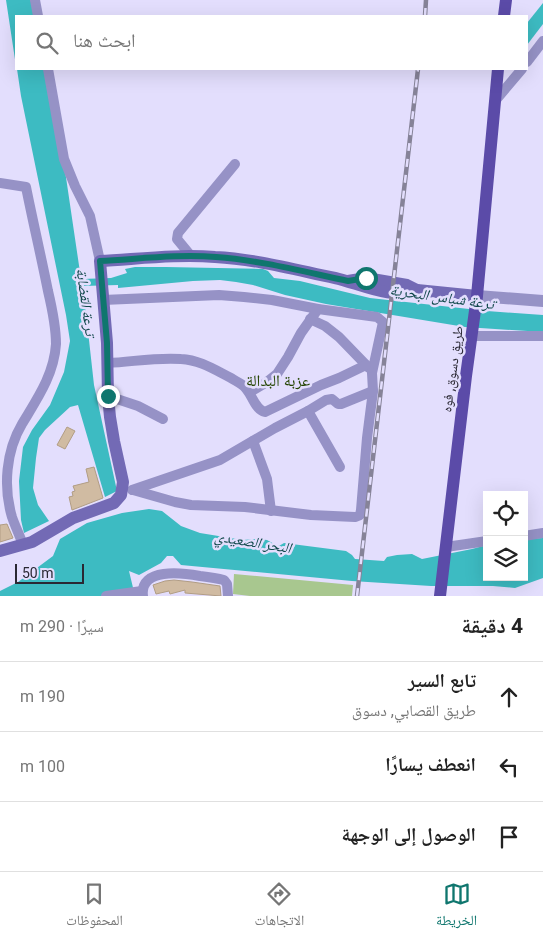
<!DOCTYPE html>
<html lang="ar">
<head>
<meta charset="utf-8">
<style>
  :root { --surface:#fff; --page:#f2f2f2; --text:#222; --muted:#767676; --line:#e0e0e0; --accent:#0f766e }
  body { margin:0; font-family:Roboto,"Noto Naskh Arabic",sans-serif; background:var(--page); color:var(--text); direction:rtl }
  .controls { position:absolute; right:15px; bottom:15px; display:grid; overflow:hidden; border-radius:0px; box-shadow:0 5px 20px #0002 }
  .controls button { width:45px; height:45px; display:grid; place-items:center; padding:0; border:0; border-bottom:1px solid var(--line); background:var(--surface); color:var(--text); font:25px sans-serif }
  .scale { position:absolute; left:15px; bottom:12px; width:69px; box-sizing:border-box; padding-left:5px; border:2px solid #2a2833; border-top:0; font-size:14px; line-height:18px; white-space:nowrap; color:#2a2833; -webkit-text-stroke:4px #e3defd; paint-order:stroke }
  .stop { position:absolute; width:15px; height:15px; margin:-11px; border:4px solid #0f766e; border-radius:50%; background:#fff }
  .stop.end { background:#0f766e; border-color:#fff; box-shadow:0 1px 5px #0008 }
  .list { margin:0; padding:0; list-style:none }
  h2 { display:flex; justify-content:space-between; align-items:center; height:65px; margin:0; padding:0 20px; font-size:21px }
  h2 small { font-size:16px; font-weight:400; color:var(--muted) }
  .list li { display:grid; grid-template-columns:32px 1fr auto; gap:15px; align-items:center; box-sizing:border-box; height:70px; padding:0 20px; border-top:1px solid var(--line) }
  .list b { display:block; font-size:19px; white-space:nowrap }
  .list p { margin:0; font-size:16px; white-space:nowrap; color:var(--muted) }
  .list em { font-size:16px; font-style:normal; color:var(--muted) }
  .icon { flex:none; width:28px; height:28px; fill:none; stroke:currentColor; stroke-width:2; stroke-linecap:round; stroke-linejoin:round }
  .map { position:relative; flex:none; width:543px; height:596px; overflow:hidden; direction:ltr }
  .search { position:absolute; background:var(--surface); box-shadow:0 5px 20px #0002; left:15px; right:15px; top:15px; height:55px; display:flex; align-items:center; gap:12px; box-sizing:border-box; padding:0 18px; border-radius:0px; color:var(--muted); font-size:19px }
  .sheet { height:275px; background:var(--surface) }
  nav { display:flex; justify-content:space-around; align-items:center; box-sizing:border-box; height:70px; border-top:1px solid var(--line); background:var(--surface); font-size:14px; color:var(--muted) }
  nav a { display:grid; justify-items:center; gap:2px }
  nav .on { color:var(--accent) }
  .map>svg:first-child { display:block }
  .green { fill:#a8c78f }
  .water { fill:#3dbbc2 }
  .building { fill:#d0bba2; stroke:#b19d84 }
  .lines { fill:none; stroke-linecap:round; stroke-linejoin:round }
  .minor { stroke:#9692c6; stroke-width:10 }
  .tertiary { stroke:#9692c6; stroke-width:12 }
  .secondary { stroke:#736ab5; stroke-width:12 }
  .primary { stroke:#5b4ba8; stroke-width:12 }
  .rail-casing { stroke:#868398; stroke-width:4.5 }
  .rail { stroke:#e3defd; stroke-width:2.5; stroke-dasharray:8; stroke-linecap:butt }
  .route { stroke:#0f766e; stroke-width:6 }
  .labels { text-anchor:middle; stroke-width:5; stroke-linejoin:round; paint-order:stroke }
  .street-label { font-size:14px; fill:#2a2833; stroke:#e3defd }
  .water-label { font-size:15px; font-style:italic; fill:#12494c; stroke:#e3defd }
  .quarter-label { font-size:16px; fill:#244400; stroke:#e3defd }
</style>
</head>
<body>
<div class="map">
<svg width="543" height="596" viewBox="0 0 543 596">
  <rect width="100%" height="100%" fill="#e3defd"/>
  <path class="green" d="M234,574L353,585L352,596H250L233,594Z"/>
  <g class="water">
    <path d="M6,0H34L36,16H16V66Z"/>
    <path d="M543,3V24L527,45V23Z"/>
    <path d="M17,69H47L63,157L81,279L111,278L127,273L125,269L135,267H166L263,269L268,271L274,278L300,281L370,298L487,311L543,315V332L465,327L326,304L285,295L253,285L236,282L220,280L193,281L118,288V285L83,286L94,385L117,491L105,497L78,405L70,407L45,430L39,438L36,458L33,488L38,505L49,521L24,533L21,520L19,481L23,447L32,430L50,405L64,372L70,341L66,315L21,96Z"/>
    <path d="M149,509L162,511L181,526L200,533L243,540L257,539L267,540L276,545L279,546L284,543L346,551L352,555L355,559L384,561L387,557L397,555L412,554L422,559L472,549L487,545V577H524V539L543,538V578L515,588L493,586H431L352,581L181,565L173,556H167L161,563L139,575L129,571L135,596H0V591L18,582L53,556L60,539L87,523L122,513Z"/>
  </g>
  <g class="building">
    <path d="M67,427L75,431L65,449L57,445Z"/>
    <path d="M94,467L103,498L72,510L69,497L73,496L72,492L75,491L73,486L89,482L86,469Z"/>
    <path d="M7,524L13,538L0,542V525Z"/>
    <path d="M174,580L192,582L220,586L221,596L185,593V590L170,594L169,591L156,594L153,585L165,581Z"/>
  </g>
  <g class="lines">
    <g class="minor">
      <path d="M35,0L38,16"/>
      <path d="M527,62L543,41"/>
      <path d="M48,69L64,159L75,186L90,216L100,261"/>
      <path d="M495,101L522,69"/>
      <path d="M0,183L26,187C33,222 41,256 48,291C52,308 56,327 56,344C54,375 37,399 22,424C6,451 3,487 12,517C15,526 20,536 23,545"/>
      <path d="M191,256L177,239L178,233L235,164"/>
      <path d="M103,300L219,295L244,297L272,300L318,309L377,317L383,322L372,373L373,391L367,438L361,510L360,515L355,517L311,515L245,507L191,505L175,502L133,490"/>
      <path d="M310,319L325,326L339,337L369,368"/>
      <path d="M472,336H543"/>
      <path d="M108,363C132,362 156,357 181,359C200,360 215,370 231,378C234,380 238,382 241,384C252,390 253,409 265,412L321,385L339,378L366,365"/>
      <path d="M250,392L267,382L277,374L288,357L301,333L318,309"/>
      <path d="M108,396L138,406L163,419"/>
      <path d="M308,411L340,467"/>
      <path d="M253,441L267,479L271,511"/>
      <path d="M132,490L220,460L275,428L308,411L326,400L332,399L338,404H341L373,391"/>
      <path d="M524,536L543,533"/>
      <path d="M446,547L487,541"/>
      <path d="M106,596L142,591"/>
      <path d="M143,596C139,567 183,573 200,576C208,577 216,578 224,580L227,584L228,596"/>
    </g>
    <path class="tertiary" d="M477,296L543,301"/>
    <g class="secondary">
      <path d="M348,281L360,279H372L407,285L417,290L477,296"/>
      <path d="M0,551L32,542L73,518L114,503L121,495L123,482L114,441L110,417L108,396L107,343L100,261C138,259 177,254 215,257C256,259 296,270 335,278C358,283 394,301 417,290"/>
    </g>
    <g class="primary">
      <path d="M504,16L506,0"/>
      <path d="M440,596L466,376L477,296L498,69"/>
    </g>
    <defs>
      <g id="rail">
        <path d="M425,16L426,0"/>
        <path d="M357,596L418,69"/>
      </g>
    </defs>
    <use href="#rail" class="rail-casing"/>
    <use href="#rail" class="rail"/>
  </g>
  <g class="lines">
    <path class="route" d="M108,396L107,343L100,261C139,259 178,254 216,257C259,260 305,272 348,281L366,278"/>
  </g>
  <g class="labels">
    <g class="street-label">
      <text transform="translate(452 369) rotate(-82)" y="5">طريق دسوق, فوه</text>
    </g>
    <g class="water-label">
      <text transform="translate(442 297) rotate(8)" y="5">ترعة شباس البحرية</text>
      <text transform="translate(86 302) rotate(82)" y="5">ترعة القضابة</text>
      <text transform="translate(253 542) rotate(9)" y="5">البحر الصعيدي</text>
    </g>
    <g class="quarter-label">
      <text x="278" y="386">عزبة البدالة</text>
    </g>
  </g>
</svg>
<div class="controls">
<button><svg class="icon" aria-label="locate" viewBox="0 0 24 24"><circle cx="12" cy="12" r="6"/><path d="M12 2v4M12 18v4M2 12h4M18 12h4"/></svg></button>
<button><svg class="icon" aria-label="layers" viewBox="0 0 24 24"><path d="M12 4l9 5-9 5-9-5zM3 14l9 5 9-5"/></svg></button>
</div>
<div class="scale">50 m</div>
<div class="stop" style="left:366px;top:278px"></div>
<div class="stop end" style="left:108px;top:396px"></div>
<div class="search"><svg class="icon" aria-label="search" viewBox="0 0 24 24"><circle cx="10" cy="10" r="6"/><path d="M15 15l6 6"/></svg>ابحث هنا</div>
</div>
<section class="sheet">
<h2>4 دقيقة<small>سيرًا · 290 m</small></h2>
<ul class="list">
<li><svg class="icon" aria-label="ahead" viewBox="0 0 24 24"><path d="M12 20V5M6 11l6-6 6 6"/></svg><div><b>تابع السير</b><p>طريق القصابي, دسوق</p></div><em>190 m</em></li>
<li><svg class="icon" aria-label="left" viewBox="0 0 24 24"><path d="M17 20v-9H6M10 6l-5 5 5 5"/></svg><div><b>انعطف يسارًا</b></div><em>100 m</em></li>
<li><svg class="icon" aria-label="arrive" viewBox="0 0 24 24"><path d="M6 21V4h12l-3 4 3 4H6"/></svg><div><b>الوصول إلى الوجهة</b></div></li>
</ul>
</section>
<nav>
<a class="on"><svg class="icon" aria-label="map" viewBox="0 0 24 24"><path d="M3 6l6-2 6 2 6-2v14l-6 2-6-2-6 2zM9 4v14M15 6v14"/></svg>الخريطة</a>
<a><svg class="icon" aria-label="directions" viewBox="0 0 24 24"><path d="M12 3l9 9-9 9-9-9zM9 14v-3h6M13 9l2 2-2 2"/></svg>الاتجاهات</a>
<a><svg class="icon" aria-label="saved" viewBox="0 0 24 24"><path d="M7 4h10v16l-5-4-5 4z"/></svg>المحفوظات</a>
</nav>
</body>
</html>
